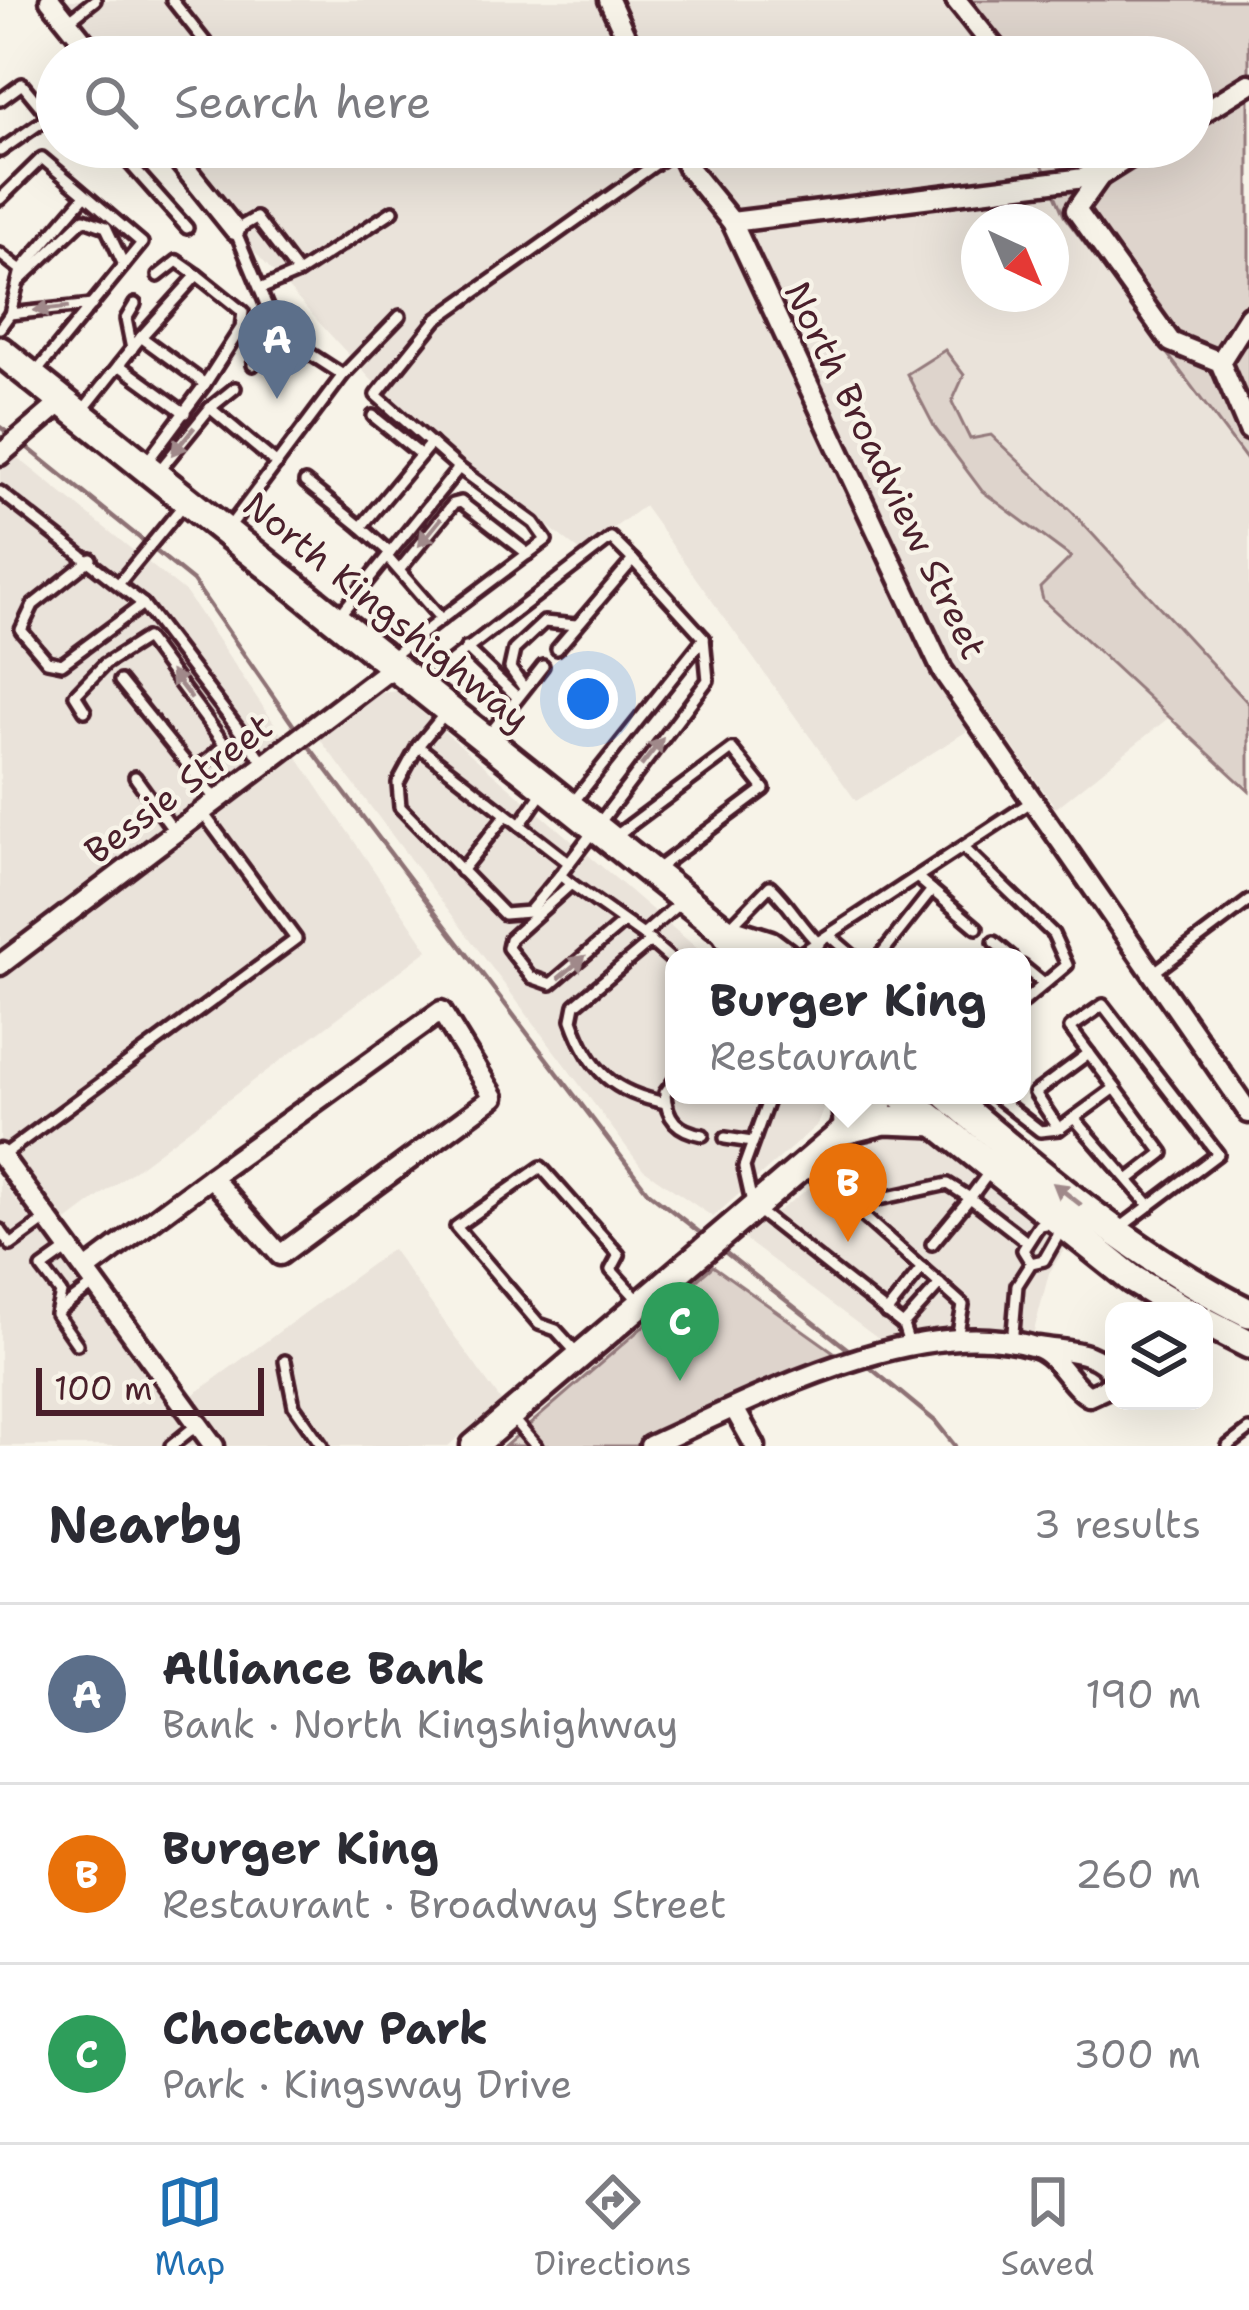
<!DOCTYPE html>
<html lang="en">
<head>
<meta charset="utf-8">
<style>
  :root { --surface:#fff; --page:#f2f2f3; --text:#2b2b33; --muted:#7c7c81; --line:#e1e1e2; --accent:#1f6fb2 }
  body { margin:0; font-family:"Shantell Sans",sans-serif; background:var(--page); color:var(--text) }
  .controls { position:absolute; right:36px; bottom:36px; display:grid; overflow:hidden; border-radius:24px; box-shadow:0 12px 48px #0002 }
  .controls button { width:108px; height:108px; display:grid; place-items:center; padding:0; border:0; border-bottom:3px solid var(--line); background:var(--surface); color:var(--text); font:60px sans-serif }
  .compass { position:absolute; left:961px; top:204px; width:108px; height:108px; border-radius:50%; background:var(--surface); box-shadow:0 12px 48px #0002; rotate:136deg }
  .scale { position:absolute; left:36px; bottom:30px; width:228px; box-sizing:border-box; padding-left:12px; border:6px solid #4a1f2b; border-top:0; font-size:33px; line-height:42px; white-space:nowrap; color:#4a1f2b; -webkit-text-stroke:9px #f7f3e8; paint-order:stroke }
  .you { position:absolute; left:588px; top:699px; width:42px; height:42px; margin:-30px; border:9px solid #fff; border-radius:50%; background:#1a73e8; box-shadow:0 0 0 18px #1a73e833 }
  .badge { display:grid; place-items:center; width:78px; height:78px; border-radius:50%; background:var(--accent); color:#fff; font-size:39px; font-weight:700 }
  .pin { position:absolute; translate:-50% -99px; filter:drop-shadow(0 3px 6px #0008) }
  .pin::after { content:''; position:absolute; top:63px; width:42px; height:36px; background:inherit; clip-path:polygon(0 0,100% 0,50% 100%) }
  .popup { position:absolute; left:665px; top:948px; width:366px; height:156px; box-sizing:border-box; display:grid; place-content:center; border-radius:24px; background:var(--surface); filter:drop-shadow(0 3px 9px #0005); font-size:39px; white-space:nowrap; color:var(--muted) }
  .popup b { font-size:45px; color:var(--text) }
  .popup::after { content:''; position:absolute; left:50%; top:100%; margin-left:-24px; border:24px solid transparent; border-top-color:var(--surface) }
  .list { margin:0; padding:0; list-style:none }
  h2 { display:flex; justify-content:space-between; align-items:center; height:156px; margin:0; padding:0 48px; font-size:51px }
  h2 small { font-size:39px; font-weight:400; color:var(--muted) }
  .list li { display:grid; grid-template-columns:78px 1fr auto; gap:36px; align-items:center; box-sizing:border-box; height:180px; padding:0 48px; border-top:3px solid var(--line) }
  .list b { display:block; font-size:45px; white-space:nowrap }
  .list p { margin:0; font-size:39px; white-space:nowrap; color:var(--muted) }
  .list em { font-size:39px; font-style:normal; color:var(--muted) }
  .icon { flex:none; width:66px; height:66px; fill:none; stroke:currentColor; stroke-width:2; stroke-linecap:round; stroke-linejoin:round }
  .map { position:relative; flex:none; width:1249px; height:1446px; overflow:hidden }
  .search { position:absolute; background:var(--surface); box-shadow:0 12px 48px #0002; left:36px; right:36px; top:36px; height:132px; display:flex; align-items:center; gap:30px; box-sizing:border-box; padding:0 42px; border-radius:66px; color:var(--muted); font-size:45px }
  .sheet { height:696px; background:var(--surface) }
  nav { display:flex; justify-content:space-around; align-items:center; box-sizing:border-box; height:168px; border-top:3px solid var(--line); background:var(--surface); font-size:33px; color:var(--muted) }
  nav a { display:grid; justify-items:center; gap:6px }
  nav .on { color:var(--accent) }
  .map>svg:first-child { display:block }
  .built { fill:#eae3da; fill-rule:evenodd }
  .green { fill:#ded4cc; stroke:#947a7c; stroke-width:3 }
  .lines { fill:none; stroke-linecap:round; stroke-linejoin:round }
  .stream { stroke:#8e7275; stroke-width:4.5 }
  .lane-casing { stroke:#4a1f2b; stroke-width:18 }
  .street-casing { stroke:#4a1f2b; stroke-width:27 }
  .secondary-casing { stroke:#4a1f2b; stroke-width:33 }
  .primary-casing { stroke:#4a1f2b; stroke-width:36 }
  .lane { stroke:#f7f3e8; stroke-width:9 }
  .street { stroke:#f7f3e8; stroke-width:18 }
  .secondary { stroke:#f7f3e8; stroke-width:24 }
  .primary { stroke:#f7f3e8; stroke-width:27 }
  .oneway { fill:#a0898a }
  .labels { text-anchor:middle; stroke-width:9; stroke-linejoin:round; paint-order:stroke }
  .street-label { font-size:36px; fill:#4a1f2b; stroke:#f7f3e8 }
</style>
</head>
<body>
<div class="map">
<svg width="1249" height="1446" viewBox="0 0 1249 1446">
  <rect width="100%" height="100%" fill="#f7f3e8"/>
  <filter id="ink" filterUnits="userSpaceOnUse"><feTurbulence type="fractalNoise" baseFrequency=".00833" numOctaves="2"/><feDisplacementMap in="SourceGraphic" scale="24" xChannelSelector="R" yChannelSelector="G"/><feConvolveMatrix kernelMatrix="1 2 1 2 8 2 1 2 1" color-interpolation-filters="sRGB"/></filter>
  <g filter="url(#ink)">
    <g class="built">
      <path d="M56,0H943L984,57H101Z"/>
      <path d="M171,147H1035L1064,216L1249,463V705L970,439L952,402L945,350L907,374L982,491L1072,557L1040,588L1043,600L1172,715L1056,808L991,716L856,801L644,506L581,552L398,409L244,240ZM979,222H1051V294H979Z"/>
      <path d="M18,458L186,593L428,950L60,1226L0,1143V471Z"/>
      <path d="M397,691L707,957H674V1095H829L817,1125L713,1217L643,1169L319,738L381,693Z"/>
      <path d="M903,1129L943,1145L1066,1247L1049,1273L1033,1335L948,1330L877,1338L743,1238L872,1140Z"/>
      <path d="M0,1179L170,1403L189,1398L392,1249L501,1401L448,1446H0Z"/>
    </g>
    <g class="green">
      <path d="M943,0H1249V463L1064,216L1035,147H1192V57H984Z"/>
      <path d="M945,350L964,375L952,402L970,439L991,435L1073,513L1249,704V791L1043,600L1040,588L1071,557L982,491L935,428L907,374Z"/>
      <path d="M713,1266L838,1355L638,1446H505Z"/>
    </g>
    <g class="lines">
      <g class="stream">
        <path d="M0,427L14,437"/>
        <path d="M23,444L193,581L298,732"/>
        <path d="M305,741L648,1192L708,1239"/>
        <path d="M721,1249L854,1354"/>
        <path d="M867,1365L935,1421L955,1446"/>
      </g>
      <defs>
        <g id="lane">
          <path d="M172,0L217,57"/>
          <path d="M67,22L95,0"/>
          <path d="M0,100L22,84L49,117L57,113"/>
          <path d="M115,147L187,228"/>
          <path d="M0,151L49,117"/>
          <path d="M0,199L42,158L142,243L34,375"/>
          <path d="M0,254L21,270"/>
          <path d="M298,273L393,211"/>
          <path d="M158,276L177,261L197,275"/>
          <path d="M18,282L84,219L106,227L124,265"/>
          <path d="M260,289L298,273L256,218L235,230L278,333L343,375"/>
          <path d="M10,314L92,305"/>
          <path d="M0,328L10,314L21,270L83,198"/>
          <path d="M141,337L197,275L243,312L241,328L205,384"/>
          <path d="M132,349L126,319L135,304"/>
          <path d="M119,365L185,413"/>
          <path d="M253,365L278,333"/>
          <path d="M210,408L277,464"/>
          <path d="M83,410L141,337L205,384L146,463"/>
          <path d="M373,416L421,455"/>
          <path d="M158,472L210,408L235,388"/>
          <path d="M305,482L361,527"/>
          <path d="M0,492L143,604L264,763"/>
          <path d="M227,530L343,375L400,316"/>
          <path d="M390,553L361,527L431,443"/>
          <path d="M387,557L441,619"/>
          <path d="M91,559L33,605L21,630L47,661L62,664L143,604"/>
          <path d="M401,568L453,504L461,502L528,554"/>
          <path d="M120,582L185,503"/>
          <path d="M338,617L459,468L376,395L437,319L678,148"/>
          <path d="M466,648L517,697"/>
          <path d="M557,649L633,560L704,638L571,805"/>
          <path d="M392,656L546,540L534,523L459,468"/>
          <path d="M120,681L216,800"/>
          <path d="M422,684L611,538L633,560"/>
          <path d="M524,688L510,668L514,650L544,622L576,625"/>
          <path d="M85,711L75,695L105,664L146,638L225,745L193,772"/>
          <path d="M446,712L418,746L569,863"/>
          <path d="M488,736L543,666"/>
          <path d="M418,746L398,783L400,807L504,914L529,912L560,875"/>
          <path d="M135,777L174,831"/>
          <path d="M520,825L544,790"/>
          <path d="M613,838L732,749L764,789L658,868"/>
          <path d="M964,848L1053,934L1067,965L1022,1003"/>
          <path d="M461,871L506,815"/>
          <path d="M571,884L560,875L708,680L704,638"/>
          <path d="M932,890L977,928"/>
          <path d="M624,922L551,984L531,977L508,948L510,939L571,884L643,935"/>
          <path d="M728,929L770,886C790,905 800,925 819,944"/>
          <path d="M832,938L854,957"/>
          <path d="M651,941L575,1005L572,1020C590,1071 613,1093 666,1103"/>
          <path d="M994,942L1012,957"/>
          <path d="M795,957L1031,802"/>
          <path d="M879,957L932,890L918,878"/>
          <path d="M674,962L643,935L682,901"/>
          <path d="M1022,966L1044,984"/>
          <path d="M1153,973L1249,901"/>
          <path d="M674,1081L665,1093C666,1119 678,1131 703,1135"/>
          <path d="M1115,1088L1163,1153L1128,1180"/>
          <path d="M770,1095L744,1167L753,1207L903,1325L909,1344"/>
          <path d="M994,1095L1040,1131L1059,1129L1115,1088L1070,1028L1103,1005L1218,1154L1117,1230"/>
          <path d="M1074,1118L1150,1206"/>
          <path d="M1059,1129L1035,1093L1089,1053"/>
          <path d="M725,1138L752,1142"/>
          <path d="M2,1156L296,939L203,813"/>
          <path d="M803,1168L851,1205"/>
          <path d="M990,1171L970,1198L1027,1242"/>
          <path d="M0,1230L11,1245L48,1218"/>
          <path d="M932,1244L970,1198L948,1184L851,1205L963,1305L957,1338"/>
          <path d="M70,1248L42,1268L61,1293L56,1314L77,1344"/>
          <path d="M1031,1263L1023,1250L1039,1225L1054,1223"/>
          <path d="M57,1312L96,1283"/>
          <path d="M886,1313L922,1268"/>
          <path d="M903,1325L940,1284"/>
          <path d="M1012,1344L1017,1285L1031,1263L1044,1260L1060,1232"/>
          <path d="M576,1352L556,1330L539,1324L456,1227L541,1167L619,1255L611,1270L640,1302"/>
          <path d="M285,1361L294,1406L322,1446"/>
          <path d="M512,1418L536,1446"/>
          <path d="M171,1446L198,1424"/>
          <path d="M1228,1446L1249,1430"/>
        </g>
        <g id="street">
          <path d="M50,0L96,57"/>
          <path d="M609,0L635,57"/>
          <path d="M956,0L1002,57"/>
          <path d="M1192,119L1249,84"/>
          <path d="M168,147L235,230"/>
          <path d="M678,147L688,168L732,222L942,670L1249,1113"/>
          <path d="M1076,147L1100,176L1076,210L1171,342L1220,362L1249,430"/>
          <path d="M732,222L1100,176L1146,147"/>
          <path d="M1220,362L1249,316"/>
          <path d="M0,455L63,401"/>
          <path d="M0,965L397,664"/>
          <path d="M441,1011L494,1097L280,1255L211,1177Z"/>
          <path d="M0,1154L214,1446"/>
          <path d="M86,1270L211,1177"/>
          <path d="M735,1410L755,1446"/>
          <path d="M650,1446C756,1398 919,1311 1035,1347C1058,1354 1069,1385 1089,1396L1111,1386L1114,1376C1098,1349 1067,1352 1039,1347"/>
        </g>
        <path id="secondary" d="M474,1446L886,1095"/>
        <g id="primary">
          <path d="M0,351L725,931L742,957"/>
          <path d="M725,931L769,945L785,957"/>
          <path d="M847,1095L848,1129L885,1120L937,1122"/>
          <path d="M902,1095L1132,1279L1186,1311"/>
          <path d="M947,1095C1042,1176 1137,1258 1249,1313"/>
          <path d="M1204,1321L1249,1344"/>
        </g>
      </defs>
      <use href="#lane" class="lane-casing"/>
      <use href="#street" class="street-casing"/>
      <use href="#secondary" class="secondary-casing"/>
      <use href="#primary" class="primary-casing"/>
      <use href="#lane" class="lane"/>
      <use href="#street" class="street"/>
      <use href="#secondary" class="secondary"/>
      <use href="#primary" class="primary"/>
    </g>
    <defs><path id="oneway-solid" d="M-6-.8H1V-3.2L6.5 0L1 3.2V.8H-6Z" transform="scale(3)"/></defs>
    <g class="oneway">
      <use href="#oneway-solid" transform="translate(51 309) rotate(174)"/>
      <use href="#oneway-solid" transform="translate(183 441) rotate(129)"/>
      <use href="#oneway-solid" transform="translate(430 532) rotate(129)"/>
      <use href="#oneway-solid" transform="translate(181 685) rotate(-127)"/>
      <use href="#oneway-solid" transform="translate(652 752) rotate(-52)"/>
      <use href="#oneway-solid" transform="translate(572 967) rotate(-40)"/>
      <use href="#oneway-solid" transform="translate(1067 1194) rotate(-142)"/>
    </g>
  </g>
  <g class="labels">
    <g class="street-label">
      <text transform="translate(886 470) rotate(64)" y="13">North Broadview Street</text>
      <text transform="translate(387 611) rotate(39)" y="13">North Kingshighway</text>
      <text transform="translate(178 788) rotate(-37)" y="13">Bessie Street</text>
    </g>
  </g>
</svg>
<div class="controls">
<button><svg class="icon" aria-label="layers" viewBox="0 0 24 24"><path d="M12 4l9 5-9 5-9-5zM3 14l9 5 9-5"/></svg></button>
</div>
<svg class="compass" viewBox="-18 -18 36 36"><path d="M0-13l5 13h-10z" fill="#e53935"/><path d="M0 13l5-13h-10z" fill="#7c7c81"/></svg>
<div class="scale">100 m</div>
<div class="you"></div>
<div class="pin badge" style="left:277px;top:399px;background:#5c6f8a">A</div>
<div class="pin badge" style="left:848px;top:1242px;background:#e8710a">B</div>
<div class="popup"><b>Burger King</b>Restaurant</div>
<div class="pin badge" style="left:680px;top:1381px;background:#2e9e5b">C</div>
<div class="search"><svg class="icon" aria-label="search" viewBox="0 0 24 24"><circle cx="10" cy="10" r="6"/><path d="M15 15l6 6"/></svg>Search here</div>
</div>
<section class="sheet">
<h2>Nearby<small>3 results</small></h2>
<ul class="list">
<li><span class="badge" style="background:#5c6f8a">A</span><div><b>Alliance Bank</b><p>Bank · North Kingshighway</p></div><em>190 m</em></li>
<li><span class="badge" style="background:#e8710a">B</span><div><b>Burger King</b><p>Restaurant · Broadway Street</p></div><em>260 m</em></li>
<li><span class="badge" style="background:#2e9e5b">C</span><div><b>Choctaw Park</b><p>Park · Kingsway Drive</p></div><em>300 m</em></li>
</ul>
</section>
<nav>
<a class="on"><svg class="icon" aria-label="map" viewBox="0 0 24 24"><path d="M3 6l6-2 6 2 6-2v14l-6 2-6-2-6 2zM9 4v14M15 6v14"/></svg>Map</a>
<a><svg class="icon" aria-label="directions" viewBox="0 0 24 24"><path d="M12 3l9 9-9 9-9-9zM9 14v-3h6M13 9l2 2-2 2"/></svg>Directions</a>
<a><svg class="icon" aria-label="saved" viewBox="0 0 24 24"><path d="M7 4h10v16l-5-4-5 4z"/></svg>Saved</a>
</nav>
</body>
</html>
